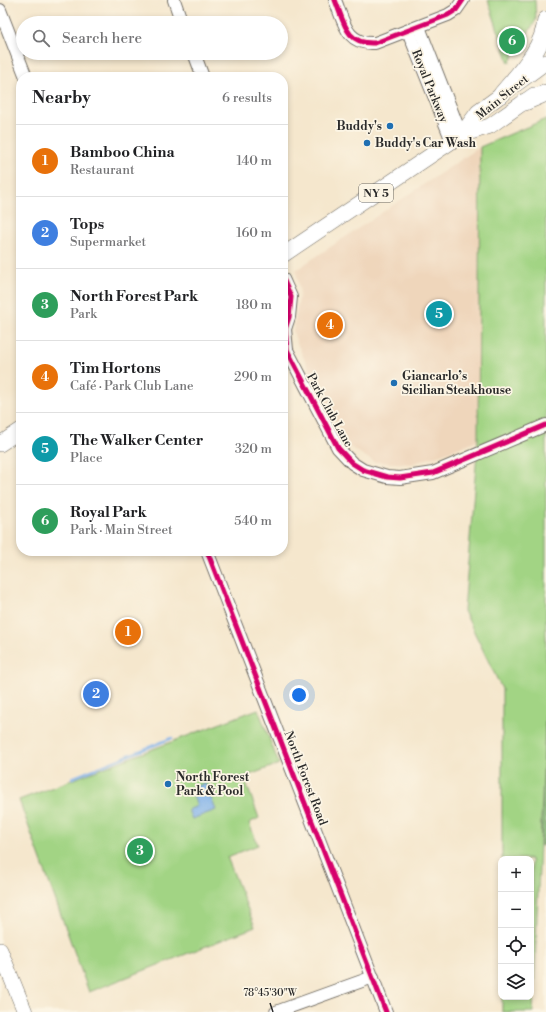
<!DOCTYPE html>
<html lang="en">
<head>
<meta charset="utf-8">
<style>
  :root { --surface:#fff; --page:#f2f2f2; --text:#202124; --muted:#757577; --line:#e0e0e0; --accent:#1f6fb2 }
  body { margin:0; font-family:"Libre Bodoni",serif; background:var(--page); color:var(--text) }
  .controls { position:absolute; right:12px; bottom:12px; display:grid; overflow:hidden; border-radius:8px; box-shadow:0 2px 6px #0003 }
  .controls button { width:36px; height:36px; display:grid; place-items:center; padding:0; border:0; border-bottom:1px solid var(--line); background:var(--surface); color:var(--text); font:20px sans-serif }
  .you { position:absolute; left:299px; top:695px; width:14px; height:14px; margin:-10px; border:3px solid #fff; border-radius:50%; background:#1a73e8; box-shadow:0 0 0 6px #1a73e833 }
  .badge { display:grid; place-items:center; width:26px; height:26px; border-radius:50%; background:var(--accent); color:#fff; font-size:13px; font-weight:700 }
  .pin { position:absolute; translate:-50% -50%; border:2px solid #fff; box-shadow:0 1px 4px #0006 }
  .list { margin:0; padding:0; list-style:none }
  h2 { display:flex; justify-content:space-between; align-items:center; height:52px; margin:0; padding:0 16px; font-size:17px }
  h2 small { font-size:13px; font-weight:400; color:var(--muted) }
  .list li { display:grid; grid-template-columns:26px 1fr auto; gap:12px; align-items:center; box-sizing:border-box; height:72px; padding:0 16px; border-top:1px solid var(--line) }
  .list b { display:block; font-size:15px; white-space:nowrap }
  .list p { margin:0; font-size:13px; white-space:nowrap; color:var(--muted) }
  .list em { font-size:13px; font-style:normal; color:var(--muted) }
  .icon { flex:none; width:22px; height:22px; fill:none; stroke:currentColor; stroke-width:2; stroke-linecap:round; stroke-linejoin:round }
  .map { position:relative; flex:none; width:546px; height:1012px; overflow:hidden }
  .search { position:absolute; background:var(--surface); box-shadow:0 2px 6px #0003; left:16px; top:16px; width:272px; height:44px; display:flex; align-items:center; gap:10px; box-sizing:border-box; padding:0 14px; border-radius:22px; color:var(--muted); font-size:15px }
  .panel { position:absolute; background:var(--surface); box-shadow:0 2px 6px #0003; left:16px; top:72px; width:272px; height:484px; border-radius:16px }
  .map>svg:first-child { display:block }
  .built { fill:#efd6bb }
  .green { fill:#a2d484; stroke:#668058 }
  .forest { fill:#81b672; stroke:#56704e }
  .water { fill:#7db0ea; stroke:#546e8a }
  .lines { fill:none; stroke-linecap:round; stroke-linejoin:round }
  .stream { stroke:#7db0ea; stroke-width:2.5 }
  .minor-casing { stroke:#726d64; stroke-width:14 }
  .major-casing { stroke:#726d64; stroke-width:16 }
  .highway-casing { stroke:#726d64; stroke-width:18 }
  .minor { stroke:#fff; stroke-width:12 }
  .major { stroke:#fff; stroke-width:15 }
  .highway { stroke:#fff; stroke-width:17 }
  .cycleway-casing { stroke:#fcf5e5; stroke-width:8 }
  .cycleway { stroke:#d6006c; stroke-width:5 }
  .ticks { fill:none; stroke:#2b2b2b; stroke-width:1.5 }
  .poi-dot { fill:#1f6fb2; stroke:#fcf5e5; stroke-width:1.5 }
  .labels { text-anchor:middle; stroke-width:3.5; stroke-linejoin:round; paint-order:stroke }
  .shield { fill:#fcf5e5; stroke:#6a6863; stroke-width:1 }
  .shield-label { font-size:11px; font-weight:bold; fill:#2b2b2b }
  .street-label { font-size:12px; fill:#2b2b2b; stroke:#fcf5e5 }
  .poi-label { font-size:12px; font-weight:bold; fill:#2b2b2b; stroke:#fcf5e5; text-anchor:start }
  .ticks-label { font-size:10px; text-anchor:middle; fill:#2b2b2b; stroke:#fcf5e5; stroke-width:3.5; stroke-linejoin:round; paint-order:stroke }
</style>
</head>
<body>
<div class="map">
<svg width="546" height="1012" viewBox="0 0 546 1012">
  <rect width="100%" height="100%" fill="#fcf5e5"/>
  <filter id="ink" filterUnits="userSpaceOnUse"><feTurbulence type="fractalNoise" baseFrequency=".025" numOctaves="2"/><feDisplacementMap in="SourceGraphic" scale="8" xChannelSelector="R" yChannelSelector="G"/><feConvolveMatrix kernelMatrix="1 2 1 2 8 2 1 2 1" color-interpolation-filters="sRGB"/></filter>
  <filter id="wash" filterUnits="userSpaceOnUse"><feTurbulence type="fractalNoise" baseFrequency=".012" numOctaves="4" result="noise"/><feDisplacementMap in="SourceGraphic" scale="16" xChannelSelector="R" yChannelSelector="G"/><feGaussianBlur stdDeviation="0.9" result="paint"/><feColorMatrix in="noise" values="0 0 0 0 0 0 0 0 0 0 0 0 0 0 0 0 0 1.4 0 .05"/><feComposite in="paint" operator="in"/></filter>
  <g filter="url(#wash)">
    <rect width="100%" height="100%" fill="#f5e7cd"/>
    <path class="built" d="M480,147L478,441L412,464L374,462L350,447L326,406L296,341L293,331L300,293L296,270Z"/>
    <g class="green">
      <path d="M488,0H535L536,20L509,63Z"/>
      <path d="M546,119V698L533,1012H502V997H531V859H502V689L464,611L478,441L480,147Z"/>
      <path d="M258,709L279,764L244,777L259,818L249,823L258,845L227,857L255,927L89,992L19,800Z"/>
    </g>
    <path class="forest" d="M546,698V844L541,846Z"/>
    <path class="water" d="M205,783L216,810L192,819L188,810L197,806L191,789Z"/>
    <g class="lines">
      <path class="stream" d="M72,778L172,738"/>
    </g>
  </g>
  <g filter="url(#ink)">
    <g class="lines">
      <defs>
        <g id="minor">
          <path d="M174,0L182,23"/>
          <path d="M335,0C344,22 346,45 375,43L448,15L456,10L463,0"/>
          <path d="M0,10L26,77"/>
          <path d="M419,27L461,135"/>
          <path d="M408,31L452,141"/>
          <path d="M194,53L203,77"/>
          <path d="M283,279L291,297L289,317L285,329L287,350L338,448L352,463L363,470L387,477L400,478L433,473L546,425"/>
          <path d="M207,551L386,1012"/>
          <path d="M276,1012L373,977"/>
        </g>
        <g id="major">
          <path d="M461,135L478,112L546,62"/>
          <path d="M283,255L461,135L490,126L534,95"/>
          <path d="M0,444L21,430"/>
          <path d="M0,950L25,1012"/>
        </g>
        <g id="highway">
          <path d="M502,94C520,72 543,50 546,20"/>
          <path d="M525,102L546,93"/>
        </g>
      </defs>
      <use href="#minor" class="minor-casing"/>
      <use href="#major" class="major-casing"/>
      <use href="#highway" class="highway-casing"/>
      <use href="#minor" class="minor"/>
      <use href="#major" class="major"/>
      <use href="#highway" class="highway"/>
      <defs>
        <g id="cycleway">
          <path d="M335,0C344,22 346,45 375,43L448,15L456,10L463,0"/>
          <path d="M283,279L291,297L289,317L285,329L287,350L338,448L352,463L363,470L387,477L400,478L433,473L546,425"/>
          <path d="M207,551L386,1012"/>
        </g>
      </defs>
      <use href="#cycleway" class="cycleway-casing"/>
      <use href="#cycleway" class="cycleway"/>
    </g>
  </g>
  <path class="ticks" d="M270,1003L273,1012"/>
  <g class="poi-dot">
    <circle cx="390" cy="126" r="4"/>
    <circle cx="367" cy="143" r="4"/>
    <circle cx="394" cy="383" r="4"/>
    <circle cx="168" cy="784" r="4"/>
  </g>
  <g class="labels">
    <rect class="shield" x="359" y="184" width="34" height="18" rx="3"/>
    <g class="shield-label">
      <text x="376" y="197">NY 5</text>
    </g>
    <g class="street-label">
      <text transform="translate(430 86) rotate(68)" y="4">Royal Parkway</text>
      <text transform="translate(502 97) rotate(-39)" y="4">Main Street</text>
      <text transform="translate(330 410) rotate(61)" y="4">Park Club Lane</text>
      <text transform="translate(306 778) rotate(69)" y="4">North Forest Road</text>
    </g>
    <g class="poi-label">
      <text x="382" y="130" text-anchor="end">Buddy's</text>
      <text x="375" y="147">Buddy's Car Wash</text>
      <text x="402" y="380">Giancarlo’s<tspan x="402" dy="14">Sicilian Steakhouse</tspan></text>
      <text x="176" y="781">North Forest<tspan x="176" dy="14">Park &amp; Pool</tspan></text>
    </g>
  </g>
  <g class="ticks-label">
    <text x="270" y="996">78°45'30"W</text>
  </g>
</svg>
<div class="controls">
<button>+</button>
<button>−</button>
<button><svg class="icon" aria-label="locate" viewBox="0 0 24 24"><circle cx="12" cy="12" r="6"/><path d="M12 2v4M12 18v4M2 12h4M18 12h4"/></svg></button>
<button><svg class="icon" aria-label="layers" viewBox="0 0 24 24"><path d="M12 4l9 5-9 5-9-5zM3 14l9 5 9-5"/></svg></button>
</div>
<div class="you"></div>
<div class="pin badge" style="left:128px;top:632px;background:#e8710a">1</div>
<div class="pin badge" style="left:96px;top:694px;background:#3f7fe0">2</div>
<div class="pin badge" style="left:140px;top:851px;background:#2e9e5b">3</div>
<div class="pin badge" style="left:330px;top:325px;background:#e8710a">4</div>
<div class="pin badge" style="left:439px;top:314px;background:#0f9aa8">5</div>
<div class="pin badge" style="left:512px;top:41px;background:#2e9e5b">6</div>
<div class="search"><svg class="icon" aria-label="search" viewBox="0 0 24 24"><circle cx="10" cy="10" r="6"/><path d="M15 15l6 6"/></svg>Search here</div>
<section class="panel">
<h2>Nearby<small>6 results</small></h2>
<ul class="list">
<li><span class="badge" style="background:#e8710a">1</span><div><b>Bamboo China</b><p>Restaurant</p></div><em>140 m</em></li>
<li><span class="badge" style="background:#3f7fe0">2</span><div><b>Tops</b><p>Supermarket</p></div><em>160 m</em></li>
<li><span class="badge" style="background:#2e9e5b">3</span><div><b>North Forest Park</b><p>Park</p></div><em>180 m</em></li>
<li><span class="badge" style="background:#e8710a">4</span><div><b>Tim Hortons</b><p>Café · Park Club Lane</p></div><em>290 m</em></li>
<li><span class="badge" style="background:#0f9aa8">5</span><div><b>The Walker Center</b><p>Place</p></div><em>320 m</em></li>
<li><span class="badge" style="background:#2e9e5b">6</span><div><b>Royal Park</b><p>Park · Main Street</p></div><em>540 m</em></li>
</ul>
</section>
</div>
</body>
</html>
